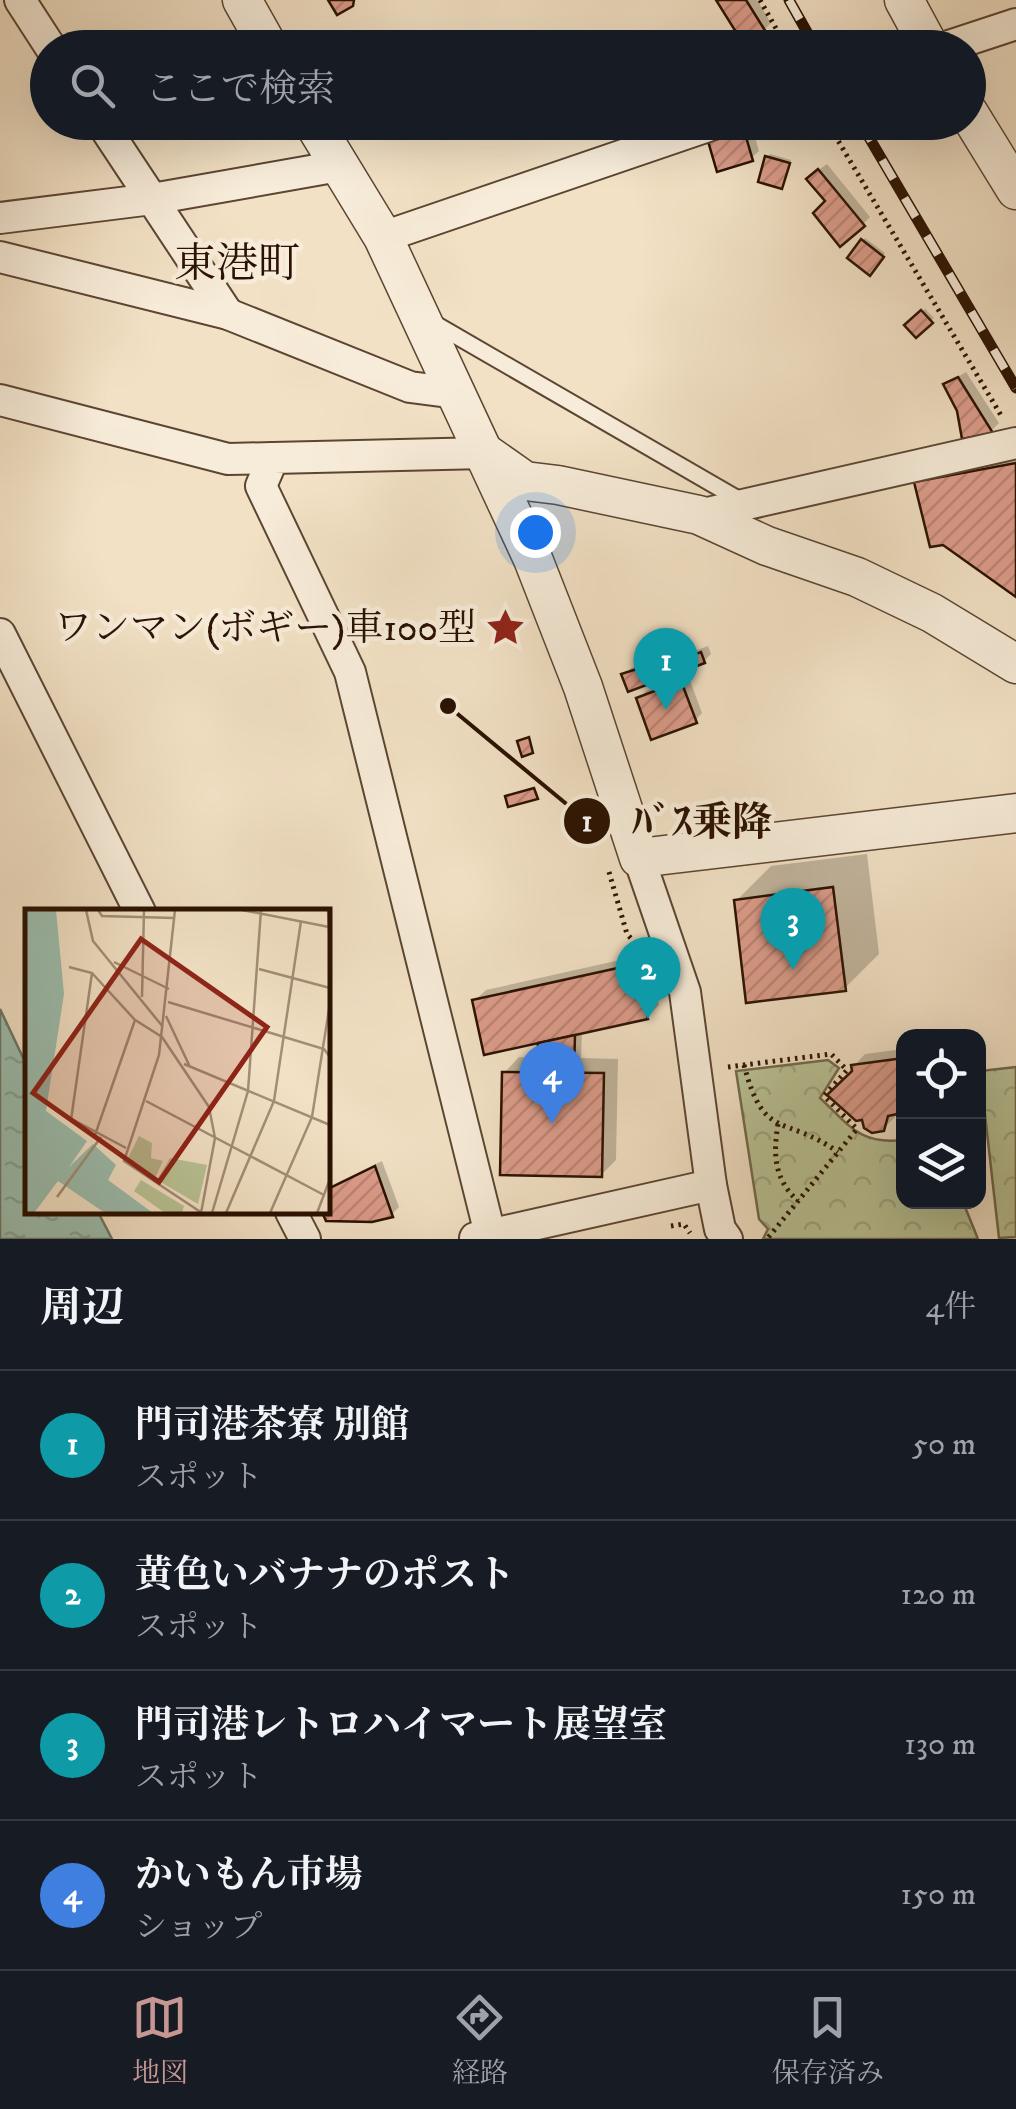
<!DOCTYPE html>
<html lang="ja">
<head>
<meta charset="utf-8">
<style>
  :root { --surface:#171b24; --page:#242831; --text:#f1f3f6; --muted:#9ea1a6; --line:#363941; --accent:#c59692 }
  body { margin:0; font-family:"IM FELL DW Pica","Noto Serif JP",serif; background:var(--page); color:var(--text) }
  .controls { position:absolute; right:30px; bottom:30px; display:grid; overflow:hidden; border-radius:20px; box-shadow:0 10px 40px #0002 }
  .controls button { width:90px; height:90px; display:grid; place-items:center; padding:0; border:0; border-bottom:2px solid var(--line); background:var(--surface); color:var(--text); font:50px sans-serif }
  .you { position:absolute; left:535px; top:532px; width:35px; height:35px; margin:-25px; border:8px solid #fff; border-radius:50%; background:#1a73e8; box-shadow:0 0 0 15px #1a73e833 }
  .badge { display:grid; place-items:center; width:65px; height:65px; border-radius:50%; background:var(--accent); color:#fff; font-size:32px; font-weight:700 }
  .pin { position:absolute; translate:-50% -82px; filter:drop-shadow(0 2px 5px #0008) }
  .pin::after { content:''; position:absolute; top:52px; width:35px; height:30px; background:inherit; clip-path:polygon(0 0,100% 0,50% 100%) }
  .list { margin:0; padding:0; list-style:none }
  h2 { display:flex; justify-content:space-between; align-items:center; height:130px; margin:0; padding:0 40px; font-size:42px }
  h2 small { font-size:32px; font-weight:400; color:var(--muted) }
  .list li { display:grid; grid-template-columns:65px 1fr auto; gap:30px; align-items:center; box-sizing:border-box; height:150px; padding:0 40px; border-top:2px solid var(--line) }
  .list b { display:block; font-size:38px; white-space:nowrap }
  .list p { margin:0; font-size:32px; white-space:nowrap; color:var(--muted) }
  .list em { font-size:32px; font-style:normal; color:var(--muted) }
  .icon { flex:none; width:55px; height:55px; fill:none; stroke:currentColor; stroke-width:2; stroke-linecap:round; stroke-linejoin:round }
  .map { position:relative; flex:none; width:1016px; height:1239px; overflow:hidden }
  .search { position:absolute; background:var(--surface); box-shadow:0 10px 40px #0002; left:30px; right:30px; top:30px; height:110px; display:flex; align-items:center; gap:25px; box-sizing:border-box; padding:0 35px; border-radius:55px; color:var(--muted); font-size:38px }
  .sheet { height:730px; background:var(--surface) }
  nav { display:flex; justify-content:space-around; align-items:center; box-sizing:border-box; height:140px; border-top:2px solid var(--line); background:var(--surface); font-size:28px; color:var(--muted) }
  nav a { display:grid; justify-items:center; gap:5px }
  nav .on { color:var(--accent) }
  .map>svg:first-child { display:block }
  .park { fill:url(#park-crowns); stroke:#726a4c; stroke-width:2.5 }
  .water { fill:url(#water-ripples); stroke:#6e7969; stroke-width:2.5 }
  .shadow { fill:#0003 }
  .building { fill:url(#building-hatch); stroke:#2a1101; stroke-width:2.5 }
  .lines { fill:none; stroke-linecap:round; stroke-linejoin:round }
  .service-casing { stroke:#5c4532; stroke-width:19 }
  .minor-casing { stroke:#5c4532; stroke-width:34 }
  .tertiary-casing { stroke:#5c4532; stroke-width:41 }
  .path { stroke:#2a1101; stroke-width:5; stroke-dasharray:2.5 5; stroke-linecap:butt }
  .service { stroke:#f7ecd9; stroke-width:15 }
  .minor { stroke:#f7ecd9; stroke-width:30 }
  .tertiary { stroke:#f7ecd9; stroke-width:38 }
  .rail-casing { stroke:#2a1101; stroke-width:11 }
  .rail { stroke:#f7ecd9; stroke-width:8; stroke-dasharray:22; stroke-linecap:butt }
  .labels { text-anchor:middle; stroke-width:9; stroke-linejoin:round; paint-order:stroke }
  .poi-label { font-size:38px; fill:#2a1101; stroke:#f7ecd9; text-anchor:end }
  .quarter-label { font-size:42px; fill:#2a1101; stroke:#f7ecd9 }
  .inset-road { fill:none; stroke:#a28e77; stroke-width:2.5 }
  .view { fill:#8f2418; fill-opacity:0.15; stroke:#8f2418; stroke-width:5 }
  .inset-edge { fill:none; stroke:#2a1101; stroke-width:5 }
  .leader { fill:none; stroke:#2a1101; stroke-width:4 }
  .callout-dot { fill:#2a1101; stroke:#f7ecd9; stroke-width:4 }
  .mark-label { font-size:30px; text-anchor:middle; font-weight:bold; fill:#fff }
  .callout-label { font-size:40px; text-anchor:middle; font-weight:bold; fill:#2a1101; stroke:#f7ecd9; stroke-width:9; stroke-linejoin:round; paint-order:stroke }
</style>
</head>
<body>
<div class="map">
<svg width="1016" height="1239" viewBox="0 0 1016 1239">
  <defs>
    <pattern id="park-crowns" width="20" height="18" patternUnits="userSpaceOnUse" patternTransform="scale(2.5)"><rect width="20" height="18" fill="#b9c396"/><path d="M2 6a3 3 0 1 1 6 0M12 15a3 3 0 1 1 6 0" fill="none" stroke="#9fa680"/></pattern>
    <pattern id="water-ripples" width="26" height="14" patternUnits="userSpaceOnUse" patternTransform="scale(2.5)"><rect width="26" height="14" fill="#9cbeaf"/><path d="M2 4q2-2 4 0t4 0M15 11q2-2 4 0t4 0" fill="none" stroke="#87a295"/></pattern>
    <pattern id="building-hatch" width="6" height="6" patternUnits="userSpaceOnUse" patternTransform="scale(2.5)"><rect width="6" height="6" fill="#dc9c8a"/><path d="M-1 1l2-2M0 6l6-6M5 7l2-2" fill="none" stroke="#bd8575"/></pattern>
  </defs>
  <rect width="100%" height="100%" fill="#f2e1c5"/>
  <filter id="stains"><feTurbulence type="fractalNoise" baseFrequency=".002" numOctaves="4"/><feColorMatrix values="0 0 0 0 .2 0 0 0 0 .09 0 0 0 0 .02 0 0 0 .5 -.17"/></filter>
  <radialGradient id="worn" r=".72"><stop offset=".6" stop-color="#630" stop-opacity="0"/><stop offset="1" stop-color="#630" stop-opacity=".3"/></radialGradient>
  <g class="park">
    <path d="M828,1060L839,1068L820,1098C850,1126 860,1145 903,1140L904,1202H963L978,1239H763L768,1229L759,1219L736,1071Z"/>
    <path d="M1016,1067V1237L999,1238L980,1071Z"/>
  </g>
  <path class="water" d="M0,1009L27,1066L28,1212H98L112,1239H0Z"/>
  <g class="shadow">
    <path d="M719,0H757L771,23L762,32L772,48H749Z"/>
    <path d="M751,124L759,151L751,158L718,134Z"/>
    <path d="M770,154L791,160L782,186L767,157Z"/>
    <path d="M827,164L870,217L863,224L828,201L816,172Z"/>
    <path d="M865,238L885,253L870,272L863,241Z"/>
    <path d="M925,309L934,318L916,334L908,325Z"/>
    <path d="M966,372L999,423L992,430L964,436L959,410L946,384Z"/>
    <path d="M1016,452V594L917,482L932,467Z"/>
    <path d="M687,637L692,652L708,646L711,654L704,661L630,689L624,675L631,668L646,662L645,657L652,650Z"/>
    <path d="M688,675L702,713L695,721L639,699L646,691Z"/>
    <path d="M867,854L879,954L845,988L737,900L771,866Z"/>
    <path d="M647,954L659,1005L647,1017L582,1031L581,1058L618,1059L616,1160L601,1175L504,1073L519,1057L540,1058V1044L474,1001L486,990Z"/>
    <path d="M904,1049V1124L898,1105L895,1117L883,1129L854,1066L865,1054Z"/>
    <path d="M382,1161L399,1207L392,1214L328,1218L325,1212H328V1187Z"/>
  </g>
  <g class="building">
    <path d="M328,0H354L353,6L337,15Z"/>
    <path d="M716,0H746L766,32L755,40L761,48H746Z"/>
    <path d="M744,130L753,161L717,172L708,141Z"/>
    <path d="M765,156L790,163L782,189L758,182Z"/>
    <path d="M818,169L865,226L840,247L813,213L825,201L806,179Z"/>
    <path d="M861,239L884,257L870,276L847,258Z"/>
    <path d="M921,310L933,323L916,338L904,325Z"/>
    <path d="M958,377L993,433L962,439L957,411L943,384Z"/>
    <path d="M1016,463V597L943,545L930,547L914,482Z"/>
    <path d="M679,643L685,658L701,652L705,663L628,692L621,674L640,668L642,672L654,668L653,664L646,668L642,657Z"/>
    <path d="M681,681L697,723L651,740L636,698Z"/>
    <path d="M529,737L533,753L522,757L517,741Z"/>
    <path d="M534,788L538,799L508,807L505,796Z"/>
    <path d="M833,887L846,991L746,1003L734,900Z"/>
    <path d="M636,964L648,1019L484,1055L472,1000Z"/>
    <path d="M575,1035L574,1072H537L538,1043Z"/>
    <path d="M904,1058V1127L898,1123L897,1114L888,1116L884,1131L872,1133L864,1128L862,1120L856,1121L827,1095L852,1071L851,1065Z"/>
    <path d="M502,1072L604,1073L602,1177L500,1175Z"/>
    <path d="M375,1166L393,1217L372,1222L326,1221L322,1212H328V1189Z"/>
  </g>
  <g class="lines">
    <defs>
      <path id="service" d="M432,322L745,503"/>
      <g id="minor">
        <path d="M20,0L51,48"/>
        <path d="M943,48L1016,24"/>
        <path d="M101,122L228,314"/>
        <path d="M0,218L152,199L339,166"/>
        <path d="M383,237L720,122"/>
        <path d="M0,257L228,314L410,387L456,393"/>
        <path d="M0,400L228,459L273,458"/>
        <path d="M485,453L273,458L261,486L350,672L490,1234"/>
        <path d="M699,515L1016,443"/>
        <path d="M0,634L140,912"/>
        <path d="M639,858L685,992L711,1185L720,1229L727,1239"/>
        <path d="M291,1212L305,1239"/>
        <path d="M475,1238L711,1185"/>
      </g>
      <g id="tertiary">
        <path d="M242,0L269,48"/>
        <path d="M904,0L930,48"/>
        <path d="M968,112L1016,190"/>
        <path d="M313,122L383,237L533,559L583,687L639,858L1016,813"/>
        <path d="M485,453L525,481L558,485L699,515L767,546L857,577L932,613L1016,664"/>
      </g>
    </defs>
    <use href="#service" class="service-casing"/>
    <use href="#minor" class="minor-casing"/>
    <use href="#tertiary" class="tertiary-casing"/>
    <g class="path">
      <path d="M760,0L787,48"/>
      <path d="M827,122L1002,417"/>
      <path d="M609,872L627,934L637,945"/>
      <path d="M744,1065C764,1142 784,1114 838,1152"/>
      <path d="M728,1067L831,1054L847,1070L824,1096L857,1129L767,1239"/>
      <path d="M778,1124C773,1155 774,1179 798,1201"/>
      <path d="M671,1226L684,1224L690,1233"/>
    </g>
    <use href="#service" class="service"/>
    <use href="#minor" class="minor"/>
    <use href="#tertiary" class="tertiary"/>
    <defs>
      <g id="rail">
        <path d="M789,0L816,48"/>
        <path d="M860,122L1016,388"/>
      </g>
    </defs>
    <use href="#rail" class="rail-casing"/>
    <use href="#rail" class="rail"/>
  </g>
  <defs>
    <symbol id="sight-bare" viewBox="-9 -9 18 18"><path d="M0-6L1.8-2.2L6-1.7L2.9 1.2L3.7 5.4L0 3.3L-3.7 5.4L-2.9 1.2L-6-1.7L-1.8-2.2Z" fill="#8f2418" stroke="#f7ecd9" stroke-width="2.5" paint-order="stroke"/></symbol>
  </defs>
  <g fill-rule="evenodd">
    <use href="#sight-bare" x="478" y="600" width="55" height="55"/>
  </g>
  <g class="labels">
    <g class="poi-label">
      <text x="476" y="640">ワンマン(ボギー)車100型</text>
    </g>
    <g class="quarter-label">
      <text x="237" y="277">東港町</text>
    </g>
  </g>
  <g transform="translate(25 909)">
    <rect width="305" height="305" fill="#f2e1c5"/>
    <path d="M114,227L127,234L126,249L138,252L129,271L102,251ZM145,249L182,256L173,295L132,271ZM116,271L159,297L157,304H140L109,282Z" fill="#b9c396"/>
    <path d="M0,1H31L39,85L21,202L62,232L44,258L68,235L91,256L83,271L128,304H80L33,272L9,304H0Z" fill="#9cbeaf"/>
    <path class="inset-road" d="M61,1L68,32L138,118M73,1L77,7L149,9M150,1L134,146L99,252L177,304M217,1L304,18M303,1L305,40M89,53L144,80M44,58L67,64L110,111M234,60L305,79M117,88L119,1M143,93L299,140L305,148M141,107L165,158M159,155L305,216M121,192L299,286M30,201L101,239M46,211L67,64M70,226L110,111L137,128L184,198L190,229L176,304M32,288L76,228M187,304L223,182L236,1M201,304L249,192L276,12M245,304L287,208L305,94M292,304L305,270"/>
    <path class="view" d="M116,30L242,118L134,273L8,184Z"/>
    <rect width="305" height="305" class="inset-edge"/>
  </g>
  <path class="leader" d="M448 706L587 821"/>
  <g class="callout-dot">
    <circle cx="448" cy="706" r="10"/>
    <circle cx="587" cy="821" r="25"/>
  </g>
  <g class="mark-label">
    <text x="587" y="831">1</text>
  </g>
  <g class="callout-label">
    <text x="702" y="835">ﾊﾞｽ乗降</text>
  </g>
  <rect width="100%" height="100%" filter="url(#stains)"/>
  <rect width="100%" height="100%" fill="url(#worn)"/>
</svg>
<div class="controls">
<button><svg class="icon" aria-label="locate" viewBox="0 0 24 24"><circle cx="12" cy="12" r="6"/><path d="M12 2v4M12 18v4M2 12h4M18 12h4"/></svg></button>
<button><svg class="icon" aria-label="layers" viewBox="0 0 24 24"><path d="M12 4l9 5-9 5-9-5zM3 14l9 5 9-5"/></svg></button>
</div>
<div class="you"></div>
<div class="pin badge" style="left:666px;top:710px;background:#0f9aa8">1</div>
<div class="pin badge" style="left:648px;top:1019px;background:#0f9aa8">2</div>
<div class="pin badge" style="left:793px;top:970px;background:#0f9aa8">3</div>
<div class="pin badge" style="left:552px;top:1124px;background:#3f7fe0">4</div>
<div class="search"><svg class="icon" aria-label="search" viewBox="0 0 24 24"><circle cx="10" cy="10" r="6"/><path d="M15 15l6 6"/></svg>ここで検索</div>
</div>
<section class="sheet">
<h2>周辺<small>4件</small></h2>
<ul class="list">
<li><span class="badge" style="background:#0f9aa8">1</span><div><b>門司港茶寮 別館</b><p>スポット</p></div><em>50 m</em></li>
<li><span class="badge" style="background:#0f9aa8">2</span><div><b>黄色いバナナのポスト</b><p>スポット</p></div><em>120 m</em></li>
<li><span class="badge" style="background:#0f9aa8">3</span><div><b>門司港レトロハイマート展望室</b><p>スポット</p></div><em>130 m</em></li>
<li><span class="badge" style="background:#3f7fe0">4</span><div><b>かいもん市場</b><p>ショップ</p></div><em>150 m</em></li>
</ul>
</section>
<nav>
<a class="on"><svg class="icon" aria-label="map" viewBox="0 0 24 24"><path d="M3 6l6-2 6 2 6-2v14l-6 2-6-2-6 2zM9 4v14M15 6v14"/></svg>地図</a>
<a><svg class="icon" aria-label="directions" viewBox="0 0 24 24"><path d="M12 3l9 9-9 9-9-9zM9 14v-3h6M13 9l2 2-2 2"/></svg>経路</a>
<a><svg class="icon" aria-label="saved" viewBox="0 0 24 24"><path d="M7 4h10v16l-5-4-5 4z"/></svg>保存済み</a>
</nav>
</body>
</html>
